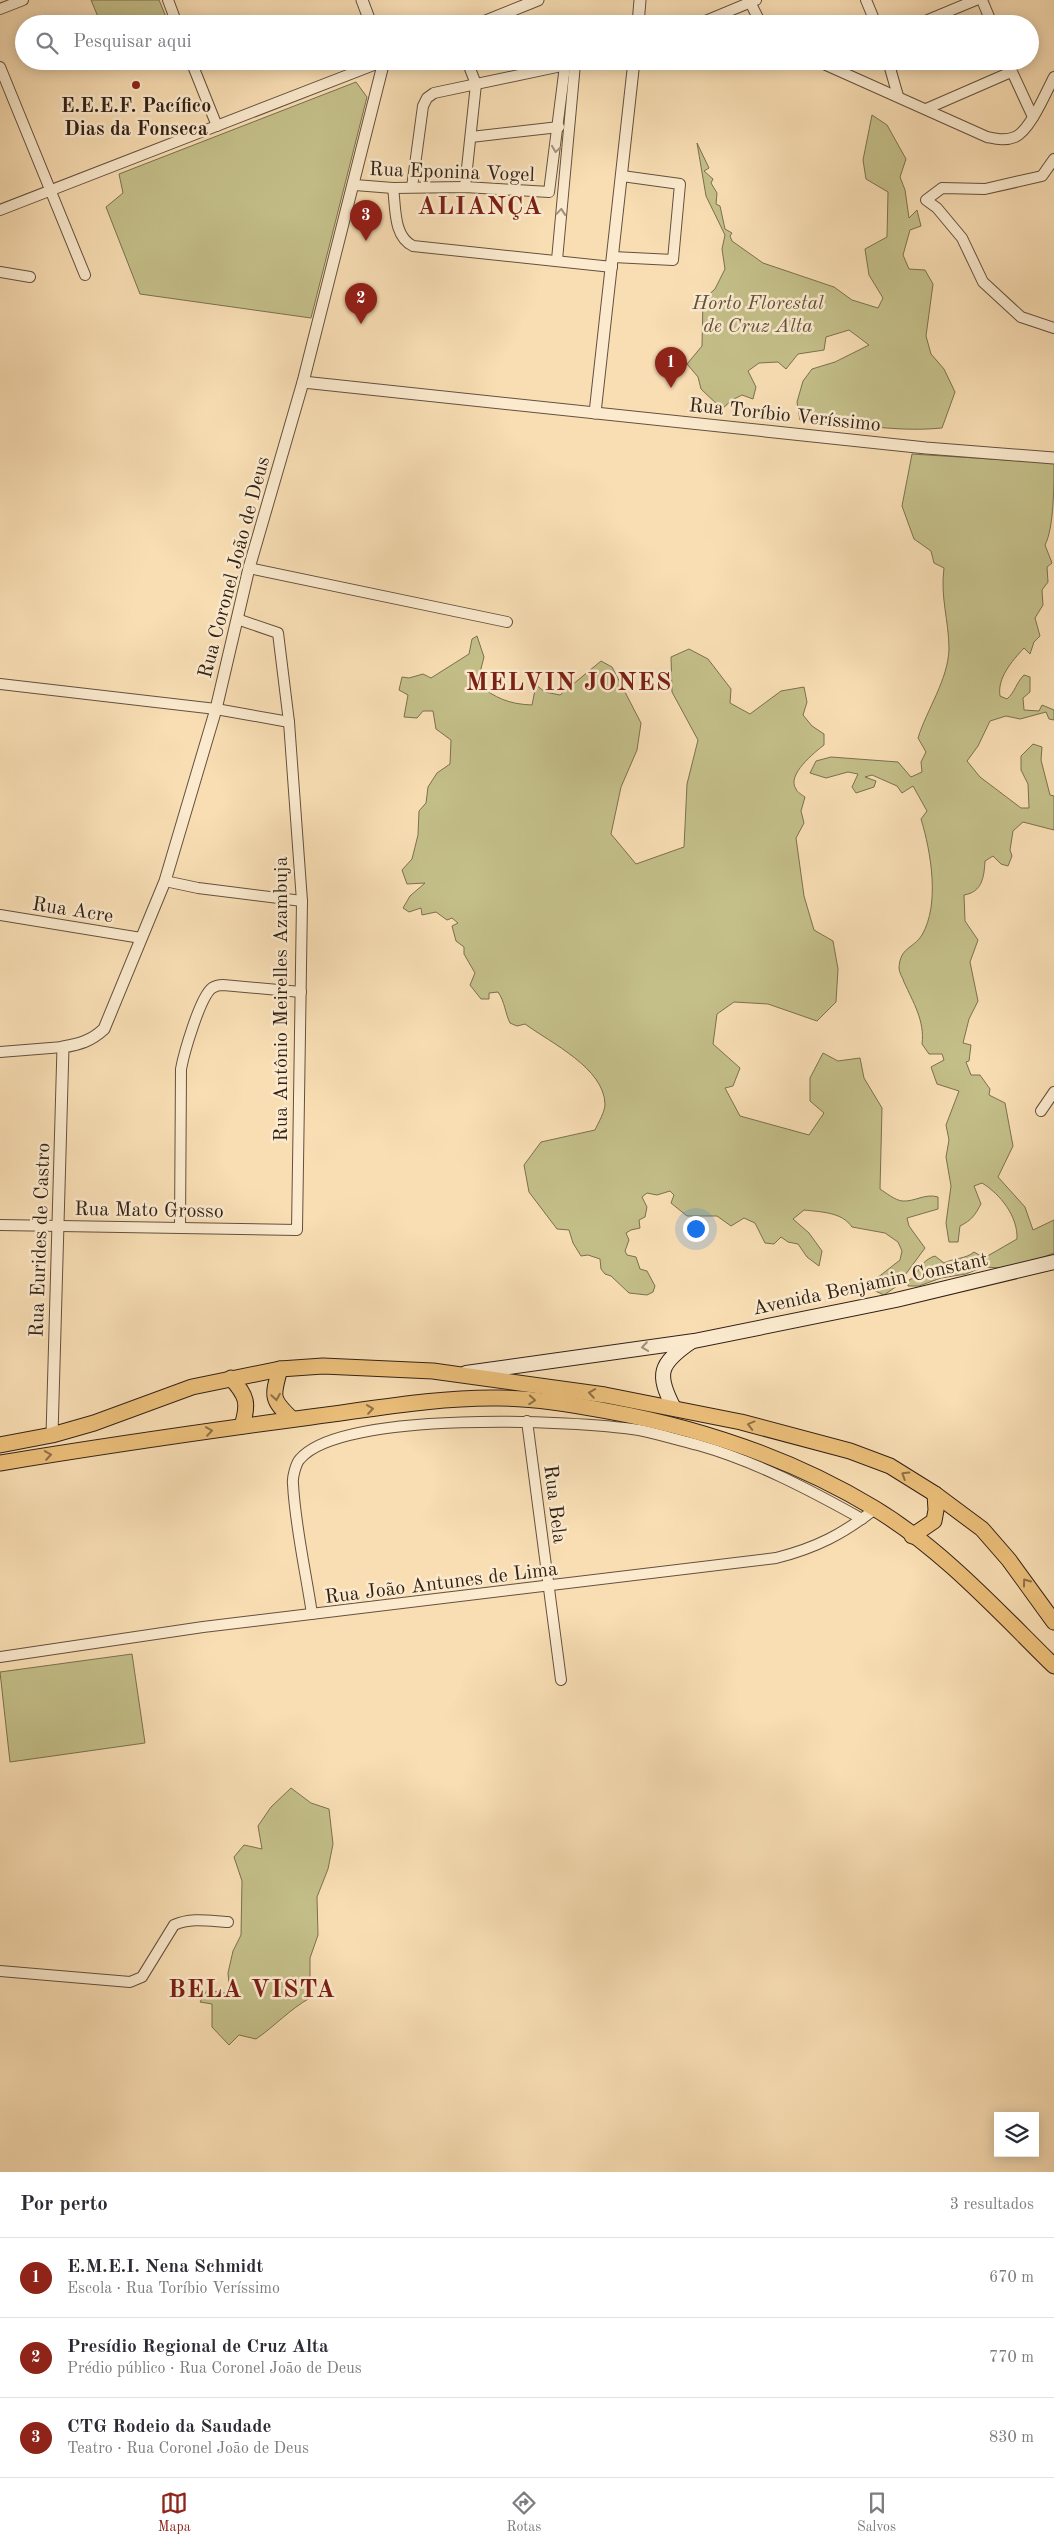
<!DOCTYPE html>
<html lang="pt">
<head>
<meta charset="utf-8">
<style>
  :root { --surface:#fff; --page:#f2f2f3; --text:#2b2b33; --muted:#7c7c81; --line:#e1e1e2; --accent:#8f2418 }
  body { margin:0; font-family:"Old Standard TT",serif; background:var(--page); color:var(--text) }
  .controls { position:absolute; right:15px; bottom:15px; display:grid; overflow:hidden; border-radius:0px; box-shadow:0 2px 12px #0003 }
  .controls button { width:45px; height:45px; display:grid; place-items:center; padding:0; border:0; border-bottom:1px solid var(--line); background:var(--surface); color:var(--text); font:25px sans-serif }
  .you { position:absolute; left:695px; top:1228px; width:18px; height:18px; margin:-12px; border:4px solid #fff; border-radius:50%; background:#1a73e8; box-shadow:0 0 0 8px #1a73e833 }
  .badge { display:grid; place-items:center; width:32px; height:32px; border-radius:50%; background:var(--accent); color:#fff; font-size:16px; font-weight:700 }
  .pin { position:absolute; translate:-50% -41px; filter:drop-shadow(0 1px 2px #0008) }
  .pin::after { content:''; position:absolute; top:26px; width:18px; height:15px; background:inherit; clip-path:polygon(0 0,100% 0,50% 100%) }
  .list { margin:0; padding:0; list-style:none }
  h2 { display:flex; justify-content:space-between; align-items:center; height:65px; margin:0; padding:0 20px; font-size:21px }
  h2 small { font-size:16px; font-weight:400; color:var(--muted) }
  .list li { display:grid; grid-template-columns:32px 1fr auto; gap:15px; align-items:center; box-sizing:border-box; height:80px; padding:0 20px; border-top:1px solid var(--line) }
  .list b { display:block; font-size:19px; white-space:nowrap }
  .list p { margin:0; font-size:16px; white-space:nowrap; color:var(--muted) }
  .list em { font-size:16px; font-style:normal; color:var(--muted) }
  .icon { flex:none; width:28px; height:28px; fill:none; stroke:currentColor; stroke-width:2; stroke-linecap:round; stroke-linejoin:round }
  .map { position:relative; flex:none; width:1054px; height:2172px; overflow:hidden }
  .search { position:absolute; background:var(--surface); box-shadow:0 2px 12px #0003; left:15px; right:15px; top:15px; height:55px; display:flex; align-items:center; gap:12px; box-sizing:border-box; padding:0 18px; border-radius:28px; color:var(--muted); font-size:19px }
  .sheet { height:305px; background:var(--surface) }
  nav { display:flex; justify-content:space-around; align-items:center; box-sizing:border-box; height:70px; border-top:1px solid var(--line); background:var(--surface); font-size:14px; color:var(--muted) }
  nav a { display:grid; justify-items:center; gap:2px }
  nav .on { color:var(--accent) }
  .map>svg:first-child { display:block }
  .green { fill:#c4bf89; stroke:#7b7050 }
  .lines { fill:none; stroke-linecap:round; stroke-linejoin:round }
  .minor-casing { stroke:#64503e; stroke-width:12 }
  .tertiary-casing { stroke:#64503e; stroke-width:13 }
  .secondary-casing { stroke:#322117; stroke-width:16 }
  .primary-casing { stroke:#322117; stroke-width:17 }
  .minor { stroke:#fbeace; stroke-width:10 }
  .tertiary { stroke:#fbeace; stroke-width:11 }
  .secondary { stroke:#fbeace; stroke-width:14 }
  .primary { stroke:#ecbf7a; stroke-width:15 }
  .oneway { stroke:#a1907c }
  .oneway2 { stroke:#8f7048 }
  .poi-dot { fill:#8f2418; stroke:#fbeace; stroke-width:2 }
  .labels { text-anchor:middle; stroke-width:5; stroke-linejoin:round; paint-order:stroke }
  .poi-label { font-size:20px; font-weight:bold; fill:#322117; stroke:#fbeace }
  .street-label { font-size:20px; fill:#322117; stroke:#fbeace }
  .park-label { font-size:20px; font-style:italic; fill:#5e5039; stroke:#fbeace }
  .district-label { font-size:25px; font-weight:bold; letter-spacing:1px; fill:#7a1f14; stroke:#fbeace }
</style>
</head>
<body>
<div class="map">
<svg width="1054" height="2172" viewBox="0 0 1054 2172">
  <rect width="100%" height="100%" fill="#f9deb4"/>
  <filter id="stains"><feTurbulence type="fractalNoise" baseFrequency=".004" numOctaves="4"/><feColorMatrix values="0 0 0 0 .2 0 0 0 0 .09 0 0 0 0 .02 0 0 0 .5 -.17"/></filter>
  <radialGradient id="worn" r=".72"><stop offset=".6" stop-color="#630" stop-opacity="0"/><stop offset="1" stop-color="#630" stop-opacity=".3"/></radialGradient>
  <g class="green">
    <path d="M91,0H159L169,24H101Z"/>
    <path d="M356,82L367,97L311,318L140,294L106,207L123,193L119,174Z"/>
    <path d="M872,115L887,125L906,159L900,177L905,190L909,218L917,210L921,226L910,230L903,255L909,269L925,270L933,284L926,336L931,354L944,369L955,392L942,428C912,431 884,428 854,425C835,423 818,423 800,420L797,402L803,381L812,369L835,362L869,345L849,330L826,337L824,350L798,354L786,369L778,362L759,363L748,371L756,387L753,399L742,395L732,400L722,409L701,389L698,377L687,364L702,346L703,300L715,289L725,269L722,249L725,235L706,196L697,143L709,168L704,171L713,179L711,183L717,193L716,204L720,206L725,229L732,233L730,236L732,241L763,263L834,287L852,300L878,308L883,298L869,275L865,249L887,237L888,192L866,179L863,160Z"/>
    <path d="M912,454L1054,463C1054,485 1054,528 1045,545L1052,563L1047,567L1048,582L1042,590L1043,605L1035,618L1040,636L1034,642L1030,654L1024,648C1012,661 997,678 1000,696L1007,699C1015,692 1016,683 1024,675L1030,677V692L1023,698L1024,710L1039,711L1042,705L1054,710V720L1049,719L1046,712L1020,719L1006,716L990,721L978,746L967,761L980,777L1021,808H1029L1028,784L1021,770V756L1033,744L1042,747L1041,760L1050,795L1054,796V830L1023,822L1013,831L1010,850L1012,856L1008,866L1001,864L993,856L985,861C984,878 982,892 964,895L965,921L978,940L970,962L978,1001L969,1019L963,1043L971,1045L969,1061L966,1062L971,1075H980L990,1089L989,1095L1005,1103L1013,1146L998,1177L1025,1207L1033,1230L1054,1220V1253L1030,1262L1002,1268L983,1267L966,1274L941,1278L919,1286H908L909,1280L915,1277C919,1267 925,1259 935,1256L944,1263C954,1258 966,1259 974,1252L984,1258L1017,1239C1018,1216 1000,1194 982,1183L974,1186L981,1204C975,1215 972,1220 960,1226L958,1242H949L946,1223L951,1186L946,1157L949,1140L946,1125L959,1091L937,1084L931,1067L944,1060L942,1054H929L922,1044C925,1021 913,1002 904,982C903,978 899,973 899,968C900,947 913,949 922,935C940,904 931,852 921,819L927,811L913,786L902,793L897,786L872,775L865,777L876,781L874,787L856,793L852,787L858,774L848,772L826,778L810,773L816,761L831,757L898,762L911,777L922,772L921,762L926,752L918,738C927,709 948,680 949,649C949,621 940,597 944,568L934,563L931,551L914,539L902,506Z"/>
    <path d="M477,636L484,657L477,684C496,698 508,704 532,705L536,685L545,692L560,695L601,661L612,667L641,723L637,750L621,787L611,834L636,864L684,847L687,784L698,740L672,692L671,657L689,649L708,659L731,689L730,703L750,714L781,691L804,687L807,702L803,715L812,726L824,734V745C815,752 786,775 796,789C797,792 802,795 805,797L801,811L804,823L796,838L804,896L814,930L833,941L838,969L836,1002L817,1021L768,1004L734,1002L717,1014L713,1044L740,1068L733,1086L725,1088L740,1116L809,1135L824,1113L810,1101V1078L823,1053L838,1061L860,1058L864,1078L882,1108L880,1189C886,1193 895,1200 902,1201C915,1202 925,1193 938,1197V1209L907,1218L909,1226L925,1248L897,1286L884,1295L873,1290L872,1282L900,1260L902,1251L898,1242L885,1233L852,1227C842,1212 821,1212 804,1210L793,1219L809,1233L822,1251L819,1266L807,1257L798,1244L788,1242L781,1237L774,1244L765,1243L755,1223L744,1218L731,1226L717,1216H687L671,1203L674,1195L670,1191L657,1195L647,1193L642,1197L647,1207L645,1217L639,1220L640,1228L631,1230L626,1233L629,1240L625,1251L627,1255L636,1257L640,1269L647,1271L655,1286L653,1292L647,1295L629,1293L611,1276L605,1274L601,1269L600,1259L588,1255L581,1256L573,1243L569,1230L557,1229L529,1192L524,1165L541,1142L595,1130C598,1123 605,1112 605,1104C604,1068 551,1043 525,1024L517,1026L510,1023C505,1013 505,1002 498,992L489,993V999H481L470,985L475,973L464,954V947L456,941L452,926L458,923L452,918L447,920L436,912L422,915L421,908L409,912L403,908L410,896L425,883L407,884L402,870L412,859L418,835L419,811L426,803L428,787L437,773L450,764L451,740L436,729L433,711H423L417,718L404,717L408,695L399,690L402,677L409,678L423,674L431,678L469,654L472,639Z"/>
    <path d="M132,1654L145,1743L10,1762L0,1672Z"/>
    <path d="M291,1788L311,1803L329,1809L333,1844L328,1869L317,1897L318,1935L310,1958V1998C290,2009 275,2026 256,2039L239,2035L229,2045L212,2027V2004L200,2002L207,1990L230,1994L228,1973L233,1951L241,1935L242,1881L234,1857L244,1845L262,1849L258,1826L271,1807Z"/>
  </g>
  <g class="lines">
    <defs>
      <g id="minor">
        <path d="M168,0L177,24"/>
        <path d="M749,0L761,24"/>
        <path d="M866,0L876,24"/>
        <path d="M982,0L992,24"/>
        <path d="M0,9L23,0"/>
        <path d="M698,24L756,0"/>
        <path d="M918,24L976,0"/>
        <path d="M191,61L217,126"/>
        <path d="M817,61L987,137C997,139 1005,141 1015,137C1030,131 1046,92 1054,77"/>
        <path d="M888,61L898,96"/>
        <path d="M1007,61L1033,117"/>
        <path d="M0,67L85,275"/>
        <path d="M926,109L1011,72"/>
        <path d="M471,137L559,127"/>
        <path d="M1054,159L1042,176L985,189L942,188L926,200L937,208L962,238L983,282L1021,317L1054,328"/>
        <path d="M355,185L393,188L465,187L549,192L565,66"/>
        <path d="M412,187L423,106L427,98L434,93L585,61"/>
        <path d="M465,187L476,84L467,61"/>
        <path d="M393,188C396,208 393,236 413,246L612,267"/>
        <path d="M0,210L384,61"/>
        <path d="M613,257L673,260L680,184L622,176"/>
        <path d="M557,260L575,64"/>
        <path d="M0,272L30,277"/>
        <path d="M249,568L507,622"/>
        <path d="M0,684L216,709L289,722"/>
        <path d="M165,881L198,888L302,901"/>
        <path d="M0,915L141,938"/>
        <path d="M0,1052L63,1047"/>
        <path d="M1041,1111L1054,1092"/>
        <path d="M0,1225L297,1230L302,901L289,722L278,633L237,619"/>
        <path d="M180,1227L181,1069C184,1053 200,997 212,988C215,986 220,985 223,985L301,992"/>
        <path d="M527,1421L561,1680"/>
        <path d="M312,1614C306,1573 295,1525 293,1484C292,1478 296,1463 300,1459C341,1410 576,1420 639,1430C659,1434 678,1440 698,1445C755,1461 810,1490 862,1519"/>
        <path d="M0,1657L203,1627L776,1558C816,1548 843,1534 875,1509"/>
        <path d="M0,1971L130,1982L142,1977L174,1925C191,1917 210,1921 228,1922"/>
      </g>
      <g id="tertiary">
        <path d="M362,0L371,24"/>
        <path d="M478,24L538,0"/>
        <path d="M638,24L640,0"/>
        <path d="M303,382L926,448L1054,458"/>
        <path d="M595,413L634,61"/>
        <path d="M52,1435L63,1047C80,1044 91,1041 104,1029L165,881L216,709L249,568L303,382L384,61"/>
      </g>
      <g id="secondary">
        <path d="M466,1373L694,1341L896,1300L1054,1262"/>
        <path d="M674,1408C656,1374 659,1364 691,1342"/>
      </g>
      <g id="primary">
        <path d="M280,1369C272,1397 271,1399 292,1419"/>
        <path d="M231,1378C247,1396 249,1403 242,1426"/>
        <path d="M0,1445L52,1435L94,1423L192,1387L280,1369L323,1366L433,1371L605,1395L741,1422L850,1451L890,1466L935,1494L982,1529L1009,1560L1054,1622"/>
        <path d="M0,1463C103,1446 207,1431 311,1417C373,1409 437,1397 499,1398C535,1398 571,1404 607,1411C701,1428 791,1458 874,1508C942,1549 998,1611 1054,1666"/>
        <path d="M912,1536L934,1521L936,1510L935,1494"/>
      </g>
    </defs>
    <use href="#minor" class="minor-casing"/>
    <use href="#tertiary" class="tertiary-casing"/>
    <use href="#secondary" class="secondary-casing"/>
    <use href="#primary" class="primary-casing"/>
    <use href="#minor" class="minor"/>
    <use href="#tertiary" class="tertiary"/>
    <use href="#secondary" class="secondary"/>
    <use href="#primary" class="primary"/>
  </g>
  <defs><path id="oneway-chevron" d="M-2-3.5L2.5 0L-2 3.5" fill="none" stroke-width="1.6" stroke-linecap="round" stroke-linejoin="round" transform="scale(1.25)"/></defs>
  <g class="oneway">
    <use href="#oneway-chevron" transform="translate(556 149) rotate(98)"/>
    <use href="#oneway-chevron" transform="translate(561 212) rotate(-85)"/>
    <use href="#oneway-chevron" transform="translate(645 1347) rotate(172)"/>
  </g>
  <g class="oneway2">
    <use href="#oneway-chevron" transform="translate(592 1393) rotate(-171)"/>
    <use href="#oneway-chevron" transform="translate(276 1397) rotate(81)"/>
    <use href="#oneway-chevron" transform="translate(532 1400) rotate(4)"/>
    <use href="#oneway-chevron" transform="translate(370 1409) rotate(-8)"/>
    <use href="#oneway-chevron" transform="translate(751 1425) rotate(-165)"/>
    <use href="#oneway-chevron" transform="translate(209 1431) rotate(-8)"/>
    <use href="#oneway-chevron" transform="translate(48 1455) rotate(-9)"/>
    <use href="#oneway-chevron" transform="translate(905 1475) rotate(-148)"/>
    <use href="#oneway-chevron" transform="translate(1026 1582) rotate(-126)"/>
  </g>
  <circle class="poi-dot" cx="136" cy="85" r="5"/>
  <g class="labels">
    <g class="poi-label">
      <text x="136" y="112">E.E.E.F. Pacífico<tspan x="136" dy="23">Dias da Fonseca</tspan></text>
    </g>
    <g class="street-label">
      <text transform="translate(452 171) rotate(2)" y="7">Rua Eponina Vogel</text>
      <text transform="translate(785 414) rotate(6)" y="7">Rua Toríbio Veríssimo</text>
      <text transform="translate(233 567) rotate(-75)" y="7">Rua Coronel João de Deus</text>
      <text transform="translate(73 909) rotate(9)" y="7">Rua Acre</text>
      <text transform="translate(280 999) rotate(-90)" y="7">Rua Antônio Meirelles Azambuja</text>
      <text transform="translate(149 1209) rotate(1)" y="7">Rua Mato Grosso</text>
      <text transform="translate(39 1240) rotate(-88)" y="7">Rua Eurides de Castro</text>
      <text transform="translate(870 1283) rotate(-12)" y="7">Avenida Benjamin Constant</text>
      <text transform="translate(556 1504) rotate(83)" y="7">Rua Bela</text>
      <text transform="translate(441 1582) rotate(-7)" y="7">Rua João Antunes de Lima</text>
    </g>
    <g class="park-label">
      <text x="758" y="309">Horto Florestal<tspan x="758" dy="23">de Cruz Alta</tspan></text>
    </g>
    <g class="district-label">
      <text x="480" y="214">ALIANÇA</text>
      <text x="569" y="690">MELVIN JONES</text>
      <text x="252" y="1997">BELA VISTA</text>
    </g>
  </g>
  <rect width="100%" height="100%" filter="url(#stains)"/>
  <rect width="100%" height="100%" fill="url(#worn)"/>
</svg>
<div class="controls">
<button><svg class="icon" aria-label="layers" viewBox="0 0 24 24"><path d="M12 4l9 5-9 5-9-5zM3 14l9 5 9-5"/></svg></button>
</div>
<div class="you"></div>
<div class="pin badge" style="left:671px;top:388px">1</div>
<div class="pin badge" style="left:361px;top:324px">2</div>
<div class="pin badge" style="left:366px;top:241px">3</div>
<div class="search"><svg class="icon" aria-label="search" viewBox="0 0 24 24"><circle cx="10" cy="10" r="6"/><path d="M15 15l6 6"/></svg>Pesquisar aqui</div>
</div>
<section class="sheet">
<h2>Por perto<small>3 resultados</small></h2>
<ul class="list">
<li><span class="badge">1</span><div><b>E.M.E.I. Nena Schmidt</b><p>Escola · Rua Toríbio Veríssimo</p></div><em>670 m</em></li>
<li><span class="badge">2</span><div><b>Presídio Regional de Cruz Alta</b><p>Prédio público · Rua Coronel João de Deus</p></div><em>770 m</em></li>
<li><span class="badge">3</span><div><b>CTG Rodeio da Saudade</b><p>Teatro · Rua Coronel João de Deus</p></div><em>830 m</em></li>
</ul>
</section>
<nav>
<a class="on"><svg class="icon" aria-label="map" viewBox="0 0 24 24"><path d="M3 6l6-2 6 2 6-2v14l-6 2-6-2-6 2zM9 4v14M15 6v14"/></svg>Mapa</a>
<a><svg class="icon" aria-label="directions" viewBox="0 0 24 24"><path d="M12 3l9 9-9 9-9-9zM9 14v-3h6M13 9l2 2-2 2"/></svg>Rotas</a>
<a><svg class="icon" aria-label="saved" viewBox="0 0 24 24"><path d="M7 4h10v16l-5-4-5 4z"/></svg>Salvos</a>
</nav>
</body>
</html>
